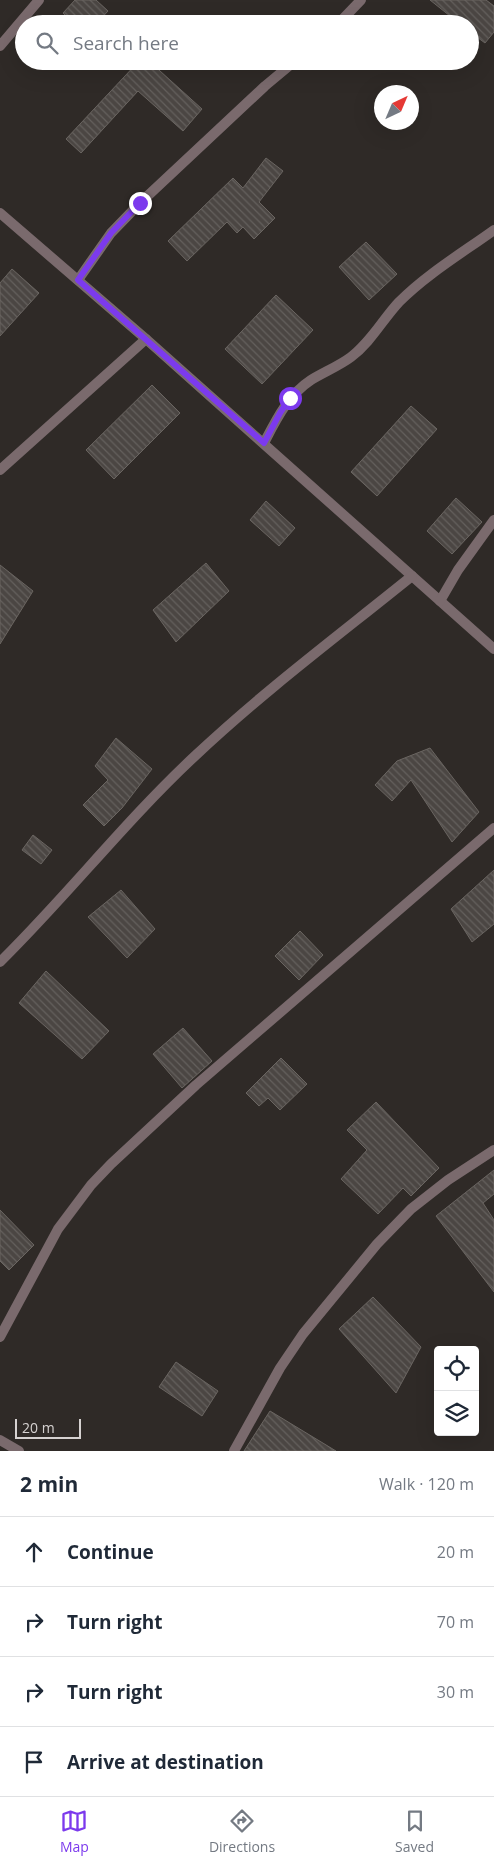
<!DOCTYPE html>
<html lang="en">
<head>
<meta charset="utf-8">
<style>
  :root { --surface:#fff; --page:#f6f6f7; --text:#1f2937; --muted:#747a83; --line:#e0e1e3; --accent:#7c3aed }
  body { margin:0; font-family:"Open Sans",sans-serif; background:var(--page); color:var(--text) }
  .controls { position:absolute; right:15px; bottom:15px; display:grid; overflow:hidden; border-radius:5px; box-shadow:0 5px 20px #0002 }
  .controls button { width:45px; height:45px; display:grid; place-items:center; padding:0; border:0; border-bottom:1px solid var(--line); background:var(--surface); color:var(--text); font:25px sans-serif }
  .compass { position:absolute; left:374px; top:85px; width:45px; height:45px; border-radius:50%; background:var(--surface); box-shadow:0 5px 20px #0002; rotate:44deg }
  .scale { position:absolute; left:15px; bottom:12px; width:66px; box-sizing:border-box; padding-left:5px; border:2px solid #d6d2d1; border-top:0; font-size:14px; line-height:18px; white-space:nowrap; color:#d6d2d1; -webkit-text-stroke:4px #2f2a27; paint-order:stroke }
  .stop { position:absolute; width:15px; height:15px; margin:-11px; border:4px solid #7c3aed; border-radius:50%; background:#fff }
  .stop.end { background:#7c3aed; border-color:#fff; box-shadow:0 1px 5px #0008 }
  .list { margin:0; padding:0; list-style:none }
  h2 { display:flex; justify-content:space-between; align-items:center; height:65px; margin:0; padding:0 20px; font-size:21px }
  h2 small { font-size:16px; font-weight:400; color:var(--muted) }
  .list li { display:grid; grid-template-columns:32px 1fr auto; gap:15px; align-items:center; box-sizing:border-box; height:70px; padding:0 20px; border-top:1px solid var(--line) }
  .list b { display:block; font-size:19px; white-space:nowrap }
  .list em { font-size:16px; font-style:normal; color:var(--muted) }
  .icon { flex:none; width:28px; height:28px; fill:none; stroke:currentColor; stroke-width:2; stroke-linecap:round; stroke-linejoin:round }
  .map { position:relative; flex:none; width:494px; height:1451px; overflow:hidden }
  .search { position:absolute; background:var(--surface); box-shadow:0 5px 20px #0002; left:15px; right:15px; top:15px; height:55px; display:flex; align-items:center; gap:12px; box-sizing:border-box; padding:0 18px; border-radius:28px; color:var(--muted); font-size:19px }
  .sheet { height:345px; background:var(--surface) }
  nav { display:flex; justify-content:space-around; align-items:center; box-sizing:border-box; height:70px; border-top:1px solid var(--line); background:var(--surface); font-size:14px; color:var(--muted) }
  nav a { display:grid; justify-items:center; gap:2px }
  nav .on { color:var(--accent) }
  .map>svg:first-child { display:block }
  .building { fill:url(#building-back-hatch); stroke:#6a6561 }
  .lines { fill:none; stroke-linecap:round; stroke-linejoin:round }
  .street { stroke:#7a6a6d; stroke-width:10 }
  .route { stroke:#7c3aed; stroke-width:6 }
</style>
</head>
<body>
<div class="map">
<svg width="494" height="1451" viewBox="0 0 494 1451">
  <defs>
    <pattern id="building-back-hatch" width="6" height="6" patternUnits="userSpaceOnUse" patternTransform="scale(1.25)"><rect width="6" height="6" fill="#4b4643"/><path d="M-1 5l2 2M0 0l6 6M5-1l2 2" fill="none" stroke="#64605d"/></pattern>
  </defs>
  <rect width="100%" height="100%" fill="#2f2a27"/>
  <g class="building">
    <path d="M75,0H96L108,11L96,24H74L63,13Z"/>
    <path d="M430,0H486L494,6V32L485,43L470,32V24H460Z"/>
    <path d="M139,61H149L202,109L183,131L138,91L81,153L66,139Z"/>
    <path d="M266,158L283,171L259,202L275,218L254,239L243,227L237,233L227,222L187,261L168,241L233,178L243,188Z"/>
    <path d="M366,242L397,274L369,300L339,267Z"/>
    <path d="M12,269L39,293L0,336V283Z"/>
    <path d="M276,295L313,330L262,384L225,349Z"/>
    <path d="M152,385L180,413L114,479L86,450Z"/>
    <path d="M411,406L437,429L377,496L351,472Z"/>
    <path d="M456,498L482,522L452,554L427,531Z"/>
    <path d="M266,501L295,528L279,546L250,520Z"/>
    <path d="M206,563L229,591L176,642L153,610Z"/>
    <path d="M0,565L33,591L0,644Z"/>
    <path d="M116,738L152,769L122,808L104,826L83,805L108,780L95,766Z"/>
    <path d="M430,748L479,812L452,842L411,780L392,801L375,785L397,761Z"/>
    <path d="M33,835L52,850L41,864L22,850Z"/>
    <path d="M494,870V924L472,942L451,909Z"/>
    <path d="M121,890L155,929L127,958L88,917Z"/>
    <path d="M300,931L323,955L299,980L275,956Z"/>
    <path d="M46,971L109,1031L82,1059L19,1003Z"/>
    <path d="M183,1028L212,1061L182,1088L153,1054Z"/>
    <path d="M281,1058L307,1084L280,1110L268,1098L259,1106L246,1093Z"/>
    <path d="M376,1102L439,1168L411,1196L403,1188L378,1214L341,1179L367,1150L347,1130Z"/>
    <path d="M494,1170V1194L483,1203L494,1220V1292L436,1216Z"/>
    <path d="M0,1210L34,1245L9,1270L0,1261Z"/>
    <path d="M373,1297L421,1347L396,1393L339,1329Z"/>
    <path d="M176,1362L218,1391L202,1416L159,1387Z"/>
    <path d="M270,1411L336,1451H244Z"/>
  </g>
  <g class="lines">
    <g class="street">
      <path d="M338,24L361,0"/>
      <path d="M0,46L39,0"/>
      <path d="M0,213L146,339L494,649"/>
      <path d="M78,280L111,233L140,203L265,86L295,61"/>
      <path d="M264,443C276,420 288,395 311,380C324,372 339,366 351,357C371,342 383,319 399,302C427,274 462,253 494,230"/>
      <path d="M0,470L146,339"/>
      <path d="M440,601L458,570L494,520"/>
      <path d="M0,962C68,895 126,820 196,755C264,691 339,635 412,576"/>
      <path d="M0,1337L58,1229L91,1185L111,1164L196,1085L494,828"/>
      <path d="M0,1440L19,1451"/>
      <path d="M234,1451L280,1368L303,1334L377,1244L411,1209L448,1180L494,1150"/>
    </g>
  </g>
  <g class="lines">
    <path class="route" d="M140,203L111,233L78,280L264,443L280,413L290,398"/>
  </g>
</svg>
<div class="controls">
<button><svg class="icon" aria-label="locate" viewBox="0 0 24 24"><circle cx="12" cy="12" r="6"/><path d="M12 2v4M12 18v4M2 12h4M18 12h4"/></svg></button>
<button><svg class="icon" aria-label="layers" viewBox="0 0 24 24"><path d="M12 4l9 5-9 5-9-5zM3 14l9 5 9-5"/></svg></button>
</div>
<svg class="compass" viewBox="-18 -18 36 36"><path d="M0-13l5 13h-10z" fill="#e53935"/><path d="M0 13l5-13h-10z" fill="#747a83"/></svg>
<div class="scale">20 m</div>
<div class="stop" style="left:290px;top:398px"></div>
<div class="stop end" style="left:140px;top:203px"></div>
<div class="search"><svg class="icon" aria-label="search" viewBox="0 0 24 24"><circle cx="10" cy="10" r="6"/><path d="M15 15l6 6"/></svg>Search here</div>
</div>
<section class="sheet">
<h2>2 min<small>Walk · 120 m</small></h2>
<ul class="list">
<li><svg class="icon" aria-label="ahead" viewBox="0 0 24 24"><path d="M12 20V5M6 11l6-6 6 6"/></svg><div><b>Continue</b></div><em>20 m</em></li>
<li><svg class="icon" aria-label="right" viewBox="0 0 24 24"><path d="M7 20v-9h11M14 6l5 5-5 5"/></svg><div><b>Turn right</b></div><em>70 m</em></li>
<li><svg class="icon" aria-label="right" viewBox="0 0 24 24"><path d="M7 20v-9h11M14 6l5 5-5 5"/></svg><div><b>Turn right</b></div><em>30 m</em></li>
<li><svg class="icon" aria-label="arrive" viewBox="0 0 24 24"><path d="M6 21V4h12l-3 4 3 4H6"/></svg><div><b>Arrive at destination</b></div></li>
</ul>
</section>
<nav>
<a class="on"><svg class="icon" aria-label="map" viewBox="0 0 24 24"><path d="M3 6l6-2 6 2 6-2v14l-6 2-6-2-6 2zM9 4v14M15 6v14"/></svg>Map</a>
<a><svg class="icon" aria-label="directions" viewBox="0 0 24 24"><path d="M12 3l9 9-9 9-9-9zM9 14v-3h6M13 9l2 2-2 2"/></svg>Directions</a>
<a><svg class="icon" aria-label="saved" viewBox="0 0 24 24"><path d="M7 4h10v16l-5-4-5 4z"/></svg>Saved</a>
</nav>
</body>
</html>
